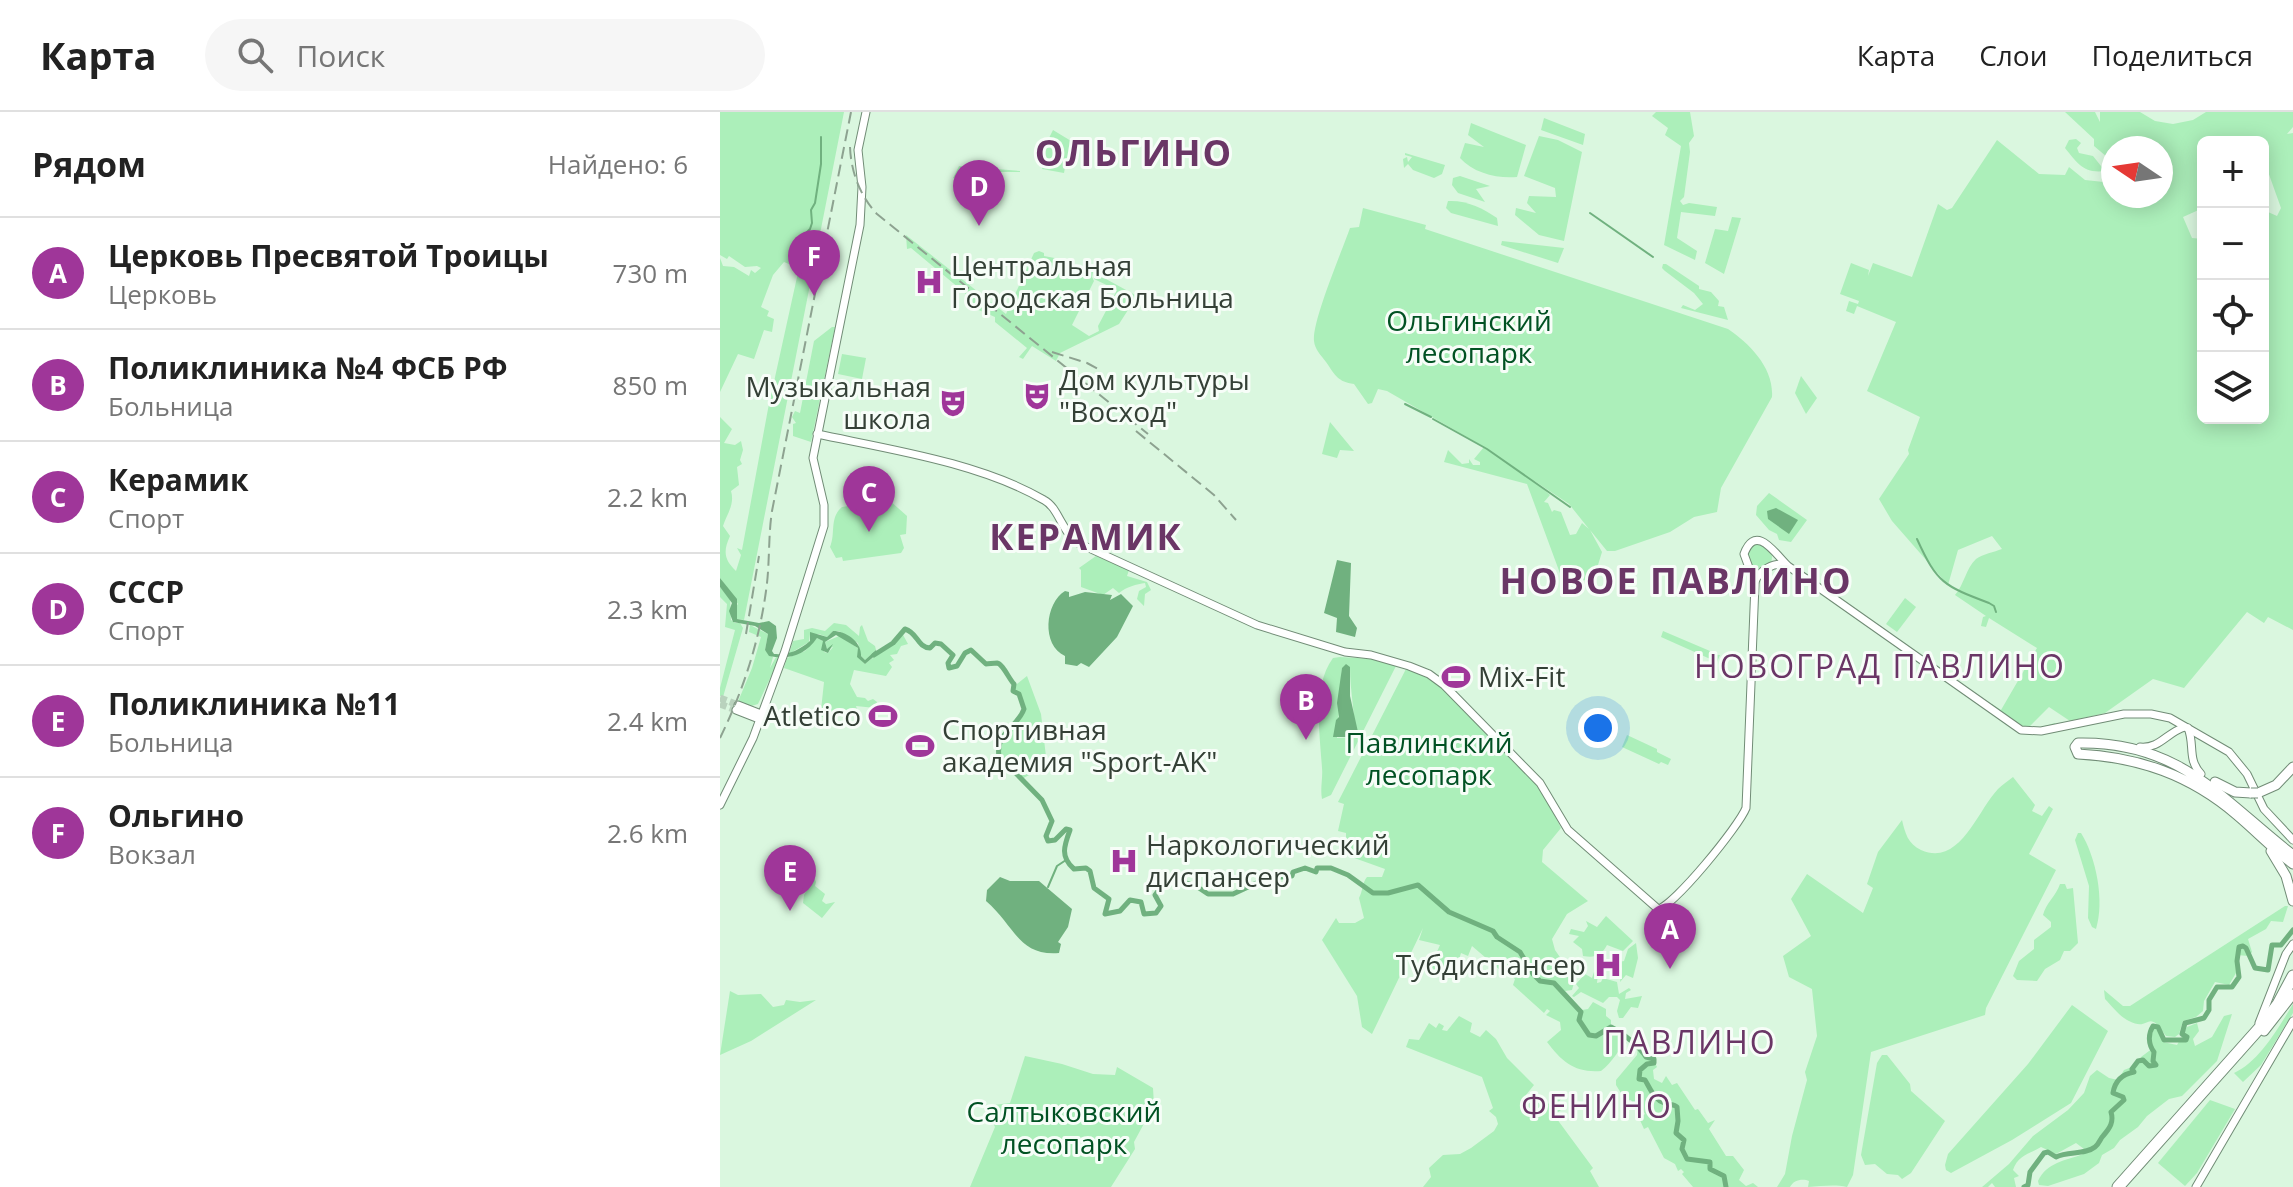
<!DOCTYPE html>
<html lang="ru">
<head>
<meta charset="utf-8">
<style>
  :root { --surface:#fff; --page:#f6f6f6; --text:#222; --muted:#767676; --line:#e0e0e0; --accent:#9f3699 }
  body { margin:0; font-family:"Open Sans",sans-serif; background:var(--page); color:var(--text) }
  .controls { position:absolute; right:24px; top:24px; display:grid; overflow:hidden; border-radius:12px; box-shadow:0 4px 20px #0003 }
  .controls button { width:72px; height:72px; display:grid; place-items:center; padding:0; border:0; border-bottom:2px solid var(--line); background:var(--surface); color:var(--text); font:40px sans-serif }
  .compass { position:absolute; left:1381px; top:24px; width:72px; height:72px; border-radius:50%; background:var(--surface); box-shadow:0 4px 20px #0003; rotate:283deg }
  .you { position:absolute; left:878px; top:616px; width:28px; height:28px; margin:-20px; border:6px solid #fff; border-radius:50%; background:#1a73e8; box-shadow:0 0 0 12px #1a73e833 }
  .badge { display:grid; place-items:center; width:52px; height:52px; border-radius:50%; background:var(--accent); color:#fff; font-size:26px; font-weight:700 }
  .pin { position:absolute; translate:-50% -66px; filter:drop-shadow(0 2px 4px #0008) }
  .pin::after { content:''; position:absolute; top:42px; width:28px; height:24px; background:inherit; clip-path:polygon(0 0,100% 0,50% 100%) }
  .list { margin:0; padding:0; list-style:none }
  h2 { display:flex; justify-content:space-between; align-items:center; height:104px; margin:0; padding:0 32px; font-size:34px }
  h2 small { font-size:26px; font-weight:400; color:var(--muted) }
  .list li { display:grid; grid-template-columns:52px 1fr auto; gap:24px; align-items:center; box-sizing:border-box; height:112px; padding:0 32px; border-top:2px solid var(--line) }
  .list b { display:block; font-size:30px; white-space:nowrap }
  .list p { margin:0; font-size:26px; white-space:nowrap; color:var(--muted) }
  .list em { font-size:26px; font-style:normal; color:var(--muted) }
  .icon { flex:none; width:44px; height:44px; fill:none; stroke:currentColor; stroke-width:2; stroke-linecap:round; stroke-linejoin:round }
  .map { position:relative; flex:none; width:1573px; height:1075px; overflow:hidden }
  header { display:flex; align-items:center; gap:48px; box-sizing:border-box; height:112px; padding:0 40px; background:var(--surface); border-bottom:2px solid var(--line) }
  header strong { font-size:38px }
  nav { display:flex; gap:44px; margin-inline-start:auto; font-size:28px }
  .search { width:560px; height:72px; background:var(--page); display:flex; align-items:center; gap:20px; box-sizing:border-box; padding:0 28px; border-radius:44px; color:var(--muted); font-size:30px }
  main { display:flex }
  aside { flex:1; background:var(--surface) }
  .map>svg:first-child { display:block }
  .green { fill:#acefba; fill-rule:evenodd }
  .water { fill:#70b17f }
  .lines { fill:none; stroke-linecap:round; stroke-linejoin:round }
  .stream { stroke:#70b17f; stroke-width:2 }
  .river { stroke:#70b17f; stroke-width:5 }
  .secondary-tunnel { stroke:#b9d2bd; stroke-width:7; stroke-dasharray:7 3.5; stroke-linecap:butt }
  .secondary-casing { stroke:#718c76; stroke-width:9 }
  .primary-casing { stroke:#718c76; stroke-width:11 }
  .highway-casing { stroke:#718c76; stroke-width:13 }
  .secondary { stroke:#fff; stroke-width:7 }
  .primary { stroke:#fff; stroke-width:9 }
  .highway { stroke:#fff; stroke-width:11 }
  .rail { stroke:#8da290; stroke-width:2; stroke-dasharray:12 6; stroke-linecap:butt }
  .primary-bridge-casing { stroke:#718c76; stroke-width:11; stroke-linecap:butt }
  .primary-bridge { stroke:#fff; stroke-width:9 }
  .labels { text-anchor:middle; stroke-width:6; stroke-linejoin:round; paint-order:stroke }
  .poi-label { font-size:28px; fill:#344036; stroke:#f7fdf8; text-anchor:start }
  .park-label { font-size:28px; fill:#015223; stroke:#f7fdf8 }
  .quarter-label { font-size:32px; letter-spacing:2px; fill:#6a3666; stroke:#f7fdf8 }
  .district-label { font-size:36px; font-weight:bold; letter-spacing:2px; fill:#6a3666; stroke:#f7fdf8 }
</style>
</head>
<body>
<header>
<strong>Карта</strong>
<div class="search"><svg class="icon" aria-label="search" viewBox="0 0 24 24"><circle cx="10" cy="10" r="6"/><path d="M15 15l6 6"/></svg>Поиск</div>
<nav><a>Карта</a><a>Слои</a><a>Поделиться</a></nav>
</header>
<main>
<aside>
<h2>Рядом<small>Найдено: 6</small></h2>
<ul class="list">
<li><span class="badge">A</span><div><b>Церковь Пресвятой Троицы</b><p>Церковь</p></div><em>730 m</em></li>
<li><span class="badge">B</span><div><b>Поликлиника №4 ФСБ РФ</b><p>Больница</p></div><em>850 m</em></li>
<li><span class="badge">C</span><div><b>Керамик</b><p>Спорт</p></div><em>2.2 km</em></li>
<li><span class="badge">D</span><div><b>СССР</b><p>Спорт</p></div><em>2.3 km</em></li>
<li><span class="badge">E</span><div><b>Поликлиника №11</b><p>Больница</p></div><em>2.4 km</em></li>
<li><span class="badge">F</span><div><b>Ольгино</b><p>Вокзал</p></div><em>2.6 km</em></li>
</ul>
</aside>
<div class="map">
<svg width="1573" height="1075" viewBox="0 0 1573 1075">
  <rect width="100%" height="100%" fill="#daf7df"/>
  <g class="green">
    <path d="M0,0H124L24,508L17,507L15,495L18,492L0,466V305L12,317L4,331L15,333L21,329L23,338L20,348L22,352L17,355L19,373L11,379C15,392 7,402 3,414L10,424C3,439 4,448 16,459L21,443L17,436L22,438L48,297L79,156L64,150L53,163L41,195L49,199L47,204L54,207L52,220L44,218L34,247L18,242L0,280V146L3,154L14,155L29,164L31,158L35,161L41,156L37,154L25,155L9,144L7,147L0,143Z"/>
    <path d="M936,0H970L974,24L969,31L970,40L964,85L960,89L963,93L969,91L997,95L995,104L961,100L957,126L977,139L975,148L944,133L961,34L945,23L948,16L932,4Z"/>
    <path d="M1345,0H1375L1380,10V0H1420L1435,9L1453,12L1473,8L1486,0H1573V15L1567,22L1573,21V518L1548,505L1544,511L1527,500L1464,576L1433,567L1385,601L1350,609L1329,595L1309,615L1317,616L1335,611L1336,613C1303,620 1296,612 1270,594L1272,592L1281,598L1317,536L1269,506L1266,515L1261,514L1263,505L1266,504L1235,483C1244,473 1246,456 1256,447C1263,442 1274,440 1282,437L1272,424L1238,438L1228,473L1172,409L1159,387L1189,342L1188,338L1200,305L1147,279L1176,210L1137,194L1134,202L1126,199L1129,189L1138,192L1139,189L1120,182L1131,151L1149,158L1148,164L1153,151L1192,165L1218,92L1227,98L1232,96L1277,28L1319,62L1345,63L1349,55L1365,68L1393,71V84H1441V36H1393V50L1374,34V27ZM1483,30H1543V58L1546,54L1561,96L1557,104L1548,100L1543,101V306H1483V127L1472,126L1463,105L1483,96Z"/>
    <path d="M824,6L865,22L863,33L821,18Z"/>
    <path d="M751,11L806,33L797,65C778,67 753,61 740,46L745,31L764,35L748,23Z"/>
    <path d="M333,18L356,32L346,50L344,61L322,57L323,53L317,50Z"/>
    <path d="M819,24L838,28L862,40L844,129L819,123L795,103L796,96L816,101L807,91L809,84L836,85L835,76L804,64Z"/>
    <path d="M1356,27L1361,31L1357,36L1359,41L1373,44L1385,59C1364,62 1357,51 1345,36L1349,28Z"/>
    <path d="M685,41L725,53L722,62L714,66L693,58L688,52L684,56L683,47L687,45L688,50L692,45L685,43Z"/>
    <path d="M239,54L300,59V60H277L267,80L233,66Z"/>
    <path d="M740,64L770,74L756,77L765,90L738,81L732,73L733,66Z"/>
    <path d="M728,89C746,88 763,96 777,106L778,114L731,101L726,96Z"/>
    <path d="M643,96L706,113L705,117L1008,217C1030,232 1054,256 1052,285L1001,376L997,400L974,405L950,420L895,439H887L870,418L882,440L878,453L871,458L876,467L872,472L862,467L854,470L851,481L848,483L807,372L724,350L728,338L742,352L749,351V347L753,353H760V350L754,347L764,335L667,279L658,277L652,291L648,292L634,272C618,270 615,263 606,250C601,243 595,238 594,229C592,209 622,139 630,116L639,115ZM813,368L849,392L869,417L862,411L856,422L850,423L841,400L834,398L832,400L828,391L824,390L830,383Z"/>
    <path d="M1012,105L1021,106L1004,162L985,151L995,117L1008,119Z"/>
    <path d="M186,123L286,202L314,141L319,139L324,141V144L345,148V151L373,160L372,165L374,169L352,213L369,224L379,219L378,214L397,178L374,167L375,161L417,184L399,212L340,241L336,249L312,234L303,247L299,245L307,236L275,210V205L254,196L245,181L191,136L187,137Z"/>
    <path d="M782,129L844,136L838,151L781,133Z"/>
    <path d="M943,152H946L979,174V177L991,180L999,189L998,194L1004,195L1008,208L961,196L963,193L975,198L983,192L974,181L945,159L942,156Z"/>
    <path d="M112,215H115L91,330L73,324V312L76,311L72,305L75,299L80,301L94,229Z"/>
    <path d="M122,242L146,246L142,267L118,262Z"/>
    <path d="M1081,264L1097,286L1086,302L1075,281Z"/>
    <path d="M610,310L634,339L620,338L617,346L602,342Z"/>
    <path d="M1049,381L1087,408L1071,430L1059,428L1057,422L1049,418L1036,403L1037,394Z"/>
    <path d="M169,388L187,404L186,422L180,423L184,436L181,441L123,449L122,445L116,446L110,435C116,421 109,406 122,395Z"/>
    <circle cx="1039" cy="445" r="13"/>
    <path d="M376,444L409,458L407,464L427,470L431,478L425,482L424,494L417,487L419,479L426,475L425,471C417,472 406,475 399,481L393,476L383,483L361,475V458L359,456Z"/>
    <path d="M0,475L10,486L11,508L15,511H20L23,516L3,585L0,584V576L15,518L5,515L7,492L0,485Z"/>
    <path d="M1185,486L1196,495L1177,520L1166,512Z"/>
    <path d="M114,511L126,513L139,524L140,515L142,513L148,529L155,534L156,538L145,548L141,544L138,531L119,519H113L107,525L99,522H90L89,530L69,542L73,529L84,527V518L92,516L105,519Z"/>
    <path d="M30,513L48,522L45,538L53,545L50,556L56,545H60L38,592L28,595L17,591L12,604L32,556L41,525L29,520Z"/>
    <path d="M943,519L990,539L989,542L1000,543L997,550L941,525Z"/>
    <path d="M182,521L188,532L181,534L177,542L170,543L174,548L169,551L172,555L166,564L134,558L130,572L137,585L145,586L148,589L153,587L157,590L155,596L136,594L138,600H124L97,606L101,598L104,570L64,556L67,546L85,539L97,526L103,529L104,540L108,541L113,535L107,537L105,530L119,524L138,536V545L145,552C158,541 174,535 182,521Z"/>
    <path d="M620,545L653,547L677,552L611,683L602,687C600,677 603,666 602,656C600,623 592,574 613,546ZM630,555C630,579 635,601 635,625L617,626L622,556Z"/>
    <path d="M687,555L712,565L821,676L841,716L823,738L822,750L868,789L847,802L832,827L835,838L855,867L852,878L845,879L862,898L868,897L873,890L886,897V904L891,908V915L907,931C898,937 893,950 881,959C855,961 842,950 827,930L841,918L840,910L826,903L830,899L827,897L824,901L793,873L795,867L788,862L786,865L779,860L780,858L752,834L748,844L741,841L736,858L721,855L719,859L709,855V852L714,854L718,846L716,842L720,833L699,828L703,816L652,922L642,915L637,884L602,828L616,806L619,811H635L644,806L639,786C643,779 642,771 647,765H662L665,757L626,743V721L618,719L624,692L618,690Z"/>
    <path d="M307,564L321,602L327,653L302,667C296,659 284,652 279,644C271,627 295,612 304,601L299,583L293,579V575Z"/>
    <path d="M907,623L937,637V640L951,647L948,653L941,650L939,652L902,635Z"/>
    <path d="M1293,665L1315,693L1312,699L1322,704L1329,694L1333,697L1309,742L1336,758L1266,896L1265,903L1151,940L1133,1063L1127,1075C1115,1072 1102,1074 1088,1075L1089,1069C1083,1066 1073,1068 1070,1075H1057L1065,1062L1072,1024L1087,968L1085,960L1097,924L1092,877L1069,865L1063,844L1091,824L1071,787L1087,762L1143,801L1153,776L1147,772L1158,740L1182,708C1185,721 1188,732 1201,738C1240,755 1257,699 1278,677C1282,673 1288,669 1293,665Z"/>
    <path d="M1358,721H1361C1376,745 1385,789 1376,817L1372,815L1368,806L1369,774L1355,728Z"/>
    <path d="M94,765L96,770L95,774L105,782L102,789L106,792L115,790L102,806L83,791L84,783Z"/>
    <path d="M1340,772H1345L1347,777L1353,776L1358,831L1350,839H1344L1340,848L1325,857L1317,869L1297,868L1293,864L1299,849L1314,837V828L1331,815V810L1323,803C1326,791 1336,784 1340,772Z"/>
    <path d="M1565,794H1568L1563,810L1551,809L1546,817L1528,827L1532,840L1529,844L1516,843V861L1509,873L1495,870L1484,889L1483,899L1476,905L1463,909L1459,922L1455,925L1446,924C1426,894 1431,921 1409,909C1400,905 1392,894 1385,887L1384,878L1403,894H1410Z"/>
    <path d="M886,804L913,829L903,839L887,833C881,844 875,846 863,844L862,837L853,830L859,824L849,822L851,817L864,820L868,814L866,809L877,815Z"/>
    <path d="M916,831L918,846L913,866L906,863L900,870L902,856L898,853L899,850L904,849L908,837Z"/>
    <path d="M874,860L878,861L877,871L881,870L883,866L897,870L899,882L909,876L911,878L906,881L905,887L922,884L918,896L911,895L903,906H899L897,899L900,888L897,885H889L883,891L861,880L854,885L852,884L859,876L856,872L865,862L872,866Z"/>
    <path d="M10,879L18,883L41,882L53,895L64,893L66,888L80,890L96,888L31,929L0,943Z"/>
    <path d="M1573,892V901L1541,953L1523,970L1514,961C1539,950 1559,915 1573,892Z"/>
    <path d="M1352,893L1388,919L1351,991L1292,1028L1231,1061L1226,1058L1225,1053L1228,1042L1308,952Z"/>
    <path d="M1512,902L1497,949L1462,984L1449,987L1427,1004L1418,1015L1400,1028L1394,1036L1382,1043L1379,1051L1364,1062L1328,1074L1319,1073L1318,1069C1327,1050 1345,1049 1363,1042L1364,1037L1356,1031L1336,1042L1321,1035C1310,1042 1298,1043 1293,1058L1299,1064L1294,1066L1296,1075H1275L1272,1071L1268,1075H1262L1289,1052L1313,1024L1348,998L1364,981L1370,964L1377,958L1389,966L1398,968L1404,958L1417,953L1421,945L1433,936L1431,924L1434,917H1437L1443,930L1457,933L1467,915L1477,911L1479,919L1473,927L1475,934L1492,925L1504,904Z"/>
    <path d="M739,904L752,911L750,920L760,925L766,918L776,927L787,946L814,973L806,983L812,990L820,985L827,993L837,983L841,987L837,992L841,998L834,1003L873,1056L870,1059L879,1075H703L711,1065L709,1056L723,1043L740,1042L751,1036L774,1019L778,1012L776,1005L769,999L773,996L762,965L686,935L689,927L699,928L709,911L716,916L719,911L724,914L722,918L727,919Z"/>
    <path d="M918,936L925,946L933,947L937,955L933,958L934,967L942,971L946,964L952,973L957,971L975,998L978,997L988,1011L995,1008L989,1017L1006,1044H1013L1024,1058L1019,1068L1026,1074L1033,1071L1038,1075H973L962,1062L964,1060L961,1057L958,1059L955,1052L944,1046L928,1015L924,1017L919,1006L925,1002L922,997L918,1000L911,988H908V984L904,986L896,973V968L917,943Z"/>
    <path d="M1162,943H1167L1190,972L1191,979L1225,1009L1191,1061L1182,1067L1178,1063L1167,1062L1155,1052L1145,1053L1141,1043L1157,951Z"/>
    <path d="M305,944L342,952L373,962L395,963L397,955L433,976L434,993L414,1030L415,1037L391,1075H250L275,1015L265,994L290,991Z"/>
    <path d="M1490,988L1515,997L1477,1061L1465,1074L1438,1051Z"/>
  </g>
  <g class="water">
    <path d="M1056,396L1078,408L1069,422L1048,407L1047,399Z"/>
    <path d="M617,448L631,451L629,504L637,516L635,525L616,520L617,506L604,501Z"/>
    <path d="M0,466L17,487V507L39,511L49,509L56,514L57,526L52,539L54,542C69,543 78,539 90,529V520L107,525L113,519C126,519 142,530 141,544L145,548L156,538L157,542L145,552L137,545L138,536L116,523L105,530L107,537L113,532L108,541L101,538L103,529L97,526C85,543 70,548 49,544L45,538L48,522L35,514L13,510L9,499L12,491L0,475Z"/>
    <path d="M345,479L349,480V485L365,480L392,483L390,488L401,482L413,494L397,525L369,555L361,551L357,554L345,552V544C321,533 325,491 345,479Z"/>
    <path d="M626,552L630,555V584L638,620L635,625H613L616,608L619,605L617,591L622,556Z"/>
    <path d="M280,765L290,769H319L352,797L348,815L338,830L341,832L339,841C298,844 296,815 266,789L267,778Z"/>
  </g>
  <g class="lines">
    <g class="stream">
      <path d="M870,101L933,145"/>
      <path d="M80,127L90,117L92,111L91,98L95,91L101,52V25"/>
      <path d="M685,292L711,305"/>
      <path d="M713,307L767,337L850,395"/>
      <path d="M1197,427C1217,471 1224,474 1269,491L1274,494L1276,500"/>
      <path d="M328,775L337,754L346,748"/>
    </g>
    <g class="river">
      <path d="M154,543L173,531L185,517C198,521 197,535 210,536L215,531L221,532L233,543L228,551L229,556L237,554L245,541L251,538L266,552C269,552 273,551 277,551C283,552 289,567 294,572L293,579L299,582L304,597C298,615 275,621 279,644L322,688L332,709L326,724L328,729L335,728L346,717L350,718C344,734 340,745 354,757L366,756L370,759L374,776L389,787L385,802L400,799L410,788L421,790L424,802L436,801L441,794L435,783L448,766L476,774L488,782H513L541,769L543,762L551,766L572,764L573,760L585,756L596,760L597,756H611L628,763L653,781H668L698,773L729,800L773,819L777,825L800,840L813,862L820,869L834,871L861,900L859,908L869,923L876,924L891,915C903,921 920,935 926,945L934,947V951L927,952L920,958L919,967L925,968C930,976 934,988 945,991C950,993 954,992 957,995L958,1009L956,1021L964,1028L962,1037L967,1047L990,1050V1057L1004,1064L1006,1075"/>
      <path d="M1304,1075L1308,1073L1310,1060L1324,1041L1328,1040L1336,1045C1348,1039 1365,1043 1375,1035C1379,1032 1380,1027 1383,1024C1390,1016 1394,1010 1391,1000L1404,988L1403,985L1393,981C1395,968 1403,962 1414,960L1412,957L1418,949L1423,948L1429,954L1436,953L1433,949L1434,940C1428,932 1428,922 1433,914L1438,915L1444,928H1466L1467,925L1462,922L1465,911L1484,906L1489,898V888L1497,875H1512L1519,865L1517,849L1519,835L1523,834L1526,836L1535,856L1548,858L1552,833H1561L1573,818"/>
    </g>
    <g class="secondary-tunnel">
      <path d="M0,586L18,593"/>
      <path d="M0,592L16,598"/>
    </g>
    <defs>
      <g id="secondary">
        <path d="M97,322C168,337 261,351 324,388C339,396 341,419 358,431L537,513L625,540L651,543L689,554L709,562L724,573L820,671L848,718L938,797C954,794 1019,714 1026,696L1035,472L1024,442C1036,410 1056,443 1068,454L1301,618L1321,619L1404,602H1431L1450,606L1509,640L1527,662L1544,697L1573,728"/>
        <path d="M1035,470C1039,458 1054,450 1066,453"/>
        <path d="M18,593L41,602"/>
        <path d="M16,598L39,607"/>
        <path d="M1468,616C1475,633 1467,647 1481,662"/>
        <path d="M1420,635C1440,637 1447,620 1465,615"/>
        <path d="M0,693L33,626L65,539L104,414V393L93,346L140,113L142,75L138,38L146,0"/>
        <path d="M1539,911L1566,842L1573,832"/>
        <path d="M1476,1075L1573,909"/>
      </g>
      <g id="primary">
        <path d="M1495,670L1515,680L1531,681"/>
        <path d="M1538,681L1556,673L1573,655"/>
        <path d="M1551,739L1566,764L1573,789"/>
        <path d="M1573,743C1501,687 1460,629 1358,631L1355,635L1358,642C1419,645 1470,663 1517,703C1536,719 1553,737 1573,752"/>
        <path d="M1544,919L1573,882"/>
      </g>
      <path id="highway" d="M1398,1075L1544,911L1558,892L1573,864"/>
    </defs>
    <use href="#secondary" class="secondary-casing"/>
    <use href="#primary" class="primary-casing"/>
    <use href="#highway" class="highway-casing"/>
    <use href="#secondary" class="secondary"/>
    <use href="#primary" class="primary"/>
    <use href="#highway" class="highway"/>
    <g class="rail">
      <path d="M130,35C131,60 140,84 157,102L428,322"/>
      <path d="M332,240L367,251L380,258"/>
      <path d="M416,319L494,383L516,408"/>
      <path d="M26,522L39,444"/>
      <path d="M0,626C23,579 39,530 46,479C50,452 48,425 52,399L131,0"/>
    </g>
    <defs>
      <path id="primary-bridge" d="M1531,681H1538"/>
    </defs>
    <use href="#primary-bridge" class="primary-bridge-casing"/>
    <use href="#primary-bridge" class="primary-bridge"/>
  </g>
  <defs>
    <symbol id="hospital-bare" viewBox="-9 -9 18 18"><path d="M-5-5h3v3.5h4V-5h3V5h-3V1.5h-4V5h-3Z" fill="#9f3699" stroke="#f7fdf8" stroke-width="2.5" paint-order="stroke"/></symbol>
    <symbol id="theatre-bare" viewBox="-9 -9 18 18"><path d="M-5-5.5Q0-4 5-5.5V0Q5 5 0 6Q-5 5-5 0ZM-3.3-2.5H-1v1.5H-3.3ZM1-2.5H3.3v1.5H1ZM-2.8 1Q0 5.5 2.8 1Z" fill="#9f3699" stroke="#f7fdf8" stroke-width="2.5" paint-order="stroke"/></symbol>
    <symbol id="stadium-bare" viewBox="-9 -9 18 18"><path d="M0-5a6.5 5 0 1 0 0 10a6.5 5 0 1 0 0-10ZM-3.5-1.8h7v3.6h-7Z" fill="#9f3699" stroke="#f7fdf8" stroke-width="2.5" paint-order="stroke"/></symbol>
  </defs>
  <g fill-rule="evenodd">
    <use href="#hospital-bare" x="189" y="150" width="40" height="40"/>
    <use href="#theatre-bare" x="297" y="264" width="40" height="40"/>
    <use href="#theatre-bare" x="213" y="271" width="40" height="40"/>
    <use href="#stadium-bare" x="716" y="545" width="40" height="40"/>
    <use href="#stadium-bare" x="143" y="584" width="40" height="40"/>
    <use href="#stadium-bare" x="180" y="614" width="40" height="40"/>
    <use href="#hospital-bare" x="384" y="729" width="40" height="40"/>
    <use href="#hospital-bare" x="868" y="833" width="40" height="40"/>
  </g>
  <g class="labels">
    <g class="poi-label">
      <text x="231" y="164">Центральная<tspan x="231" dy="32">Городская Больница</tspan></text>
      <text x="339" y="278">Дом культуры<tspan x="339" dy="32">"Восход"</tspan></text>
      <text x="211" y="285" text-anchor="end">Музыкальная<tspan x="211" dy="32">школа</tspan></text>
      <text x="758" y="575">Mix-Fit</text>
      <text x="141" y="614" text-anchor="end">Atletico</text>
      <text x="222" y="628">Спортивная<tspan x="222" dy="32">академия "Sport-AK"</tspan></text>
      <text x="426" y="743">Наркологический<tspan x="426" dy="32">диспансер</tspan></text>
      <text x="866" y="863" text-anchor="end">Тубдиспансер</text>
    </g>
    <g class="park-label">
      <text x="749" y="219">Ольгинский<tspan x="749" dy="32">лесопарк</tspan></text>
      <text x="709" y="641">Павлинский<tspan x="709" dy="32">лесопарк</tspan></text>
      <text x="344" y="1010">Салтыковский<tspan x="344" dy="32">лесопарк</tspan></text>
    </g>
    <g class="quarter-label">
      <text x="1160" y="566">НОВОГРАД ПАВЛИНО</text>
      <text x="970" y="942">ПАВЛИНО</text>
      <text x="877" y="1006">ФЕНИНО</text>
    </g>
    <g class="district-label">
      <text x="414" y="54">ОЛЬГИНО</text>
      <text x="366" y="438">КЕРАМИК</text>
      <text x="956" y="482">НОВОЕ ПАВЛИНО</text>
    </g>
  </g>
</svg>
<div class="controls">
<button>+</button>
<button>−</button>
<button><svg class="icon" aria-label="locate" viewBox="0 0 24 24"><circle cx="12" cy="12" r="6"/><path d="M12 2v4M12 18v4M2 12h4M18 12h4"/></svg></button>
<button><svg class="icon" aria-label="layers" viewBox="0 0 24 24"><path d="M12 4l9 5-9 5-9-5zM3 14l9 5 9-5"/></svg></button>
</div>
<svg class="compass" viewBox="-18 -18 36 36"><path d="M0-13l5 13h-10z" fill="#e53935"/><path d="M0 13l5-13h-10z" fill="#767676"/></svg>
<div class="you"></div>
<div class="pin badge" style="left:950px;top:857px">A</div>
<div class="pin badge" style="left:586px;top:628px">B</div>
<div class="pin badge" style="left:149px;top:420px">C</div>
<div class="pin badge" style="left:259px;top:114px">D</div>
<div class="pin badge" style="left:70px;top:799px">E</div>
<div class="pin badge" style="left:94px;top:184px">F</div>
</div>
</main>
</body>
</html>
